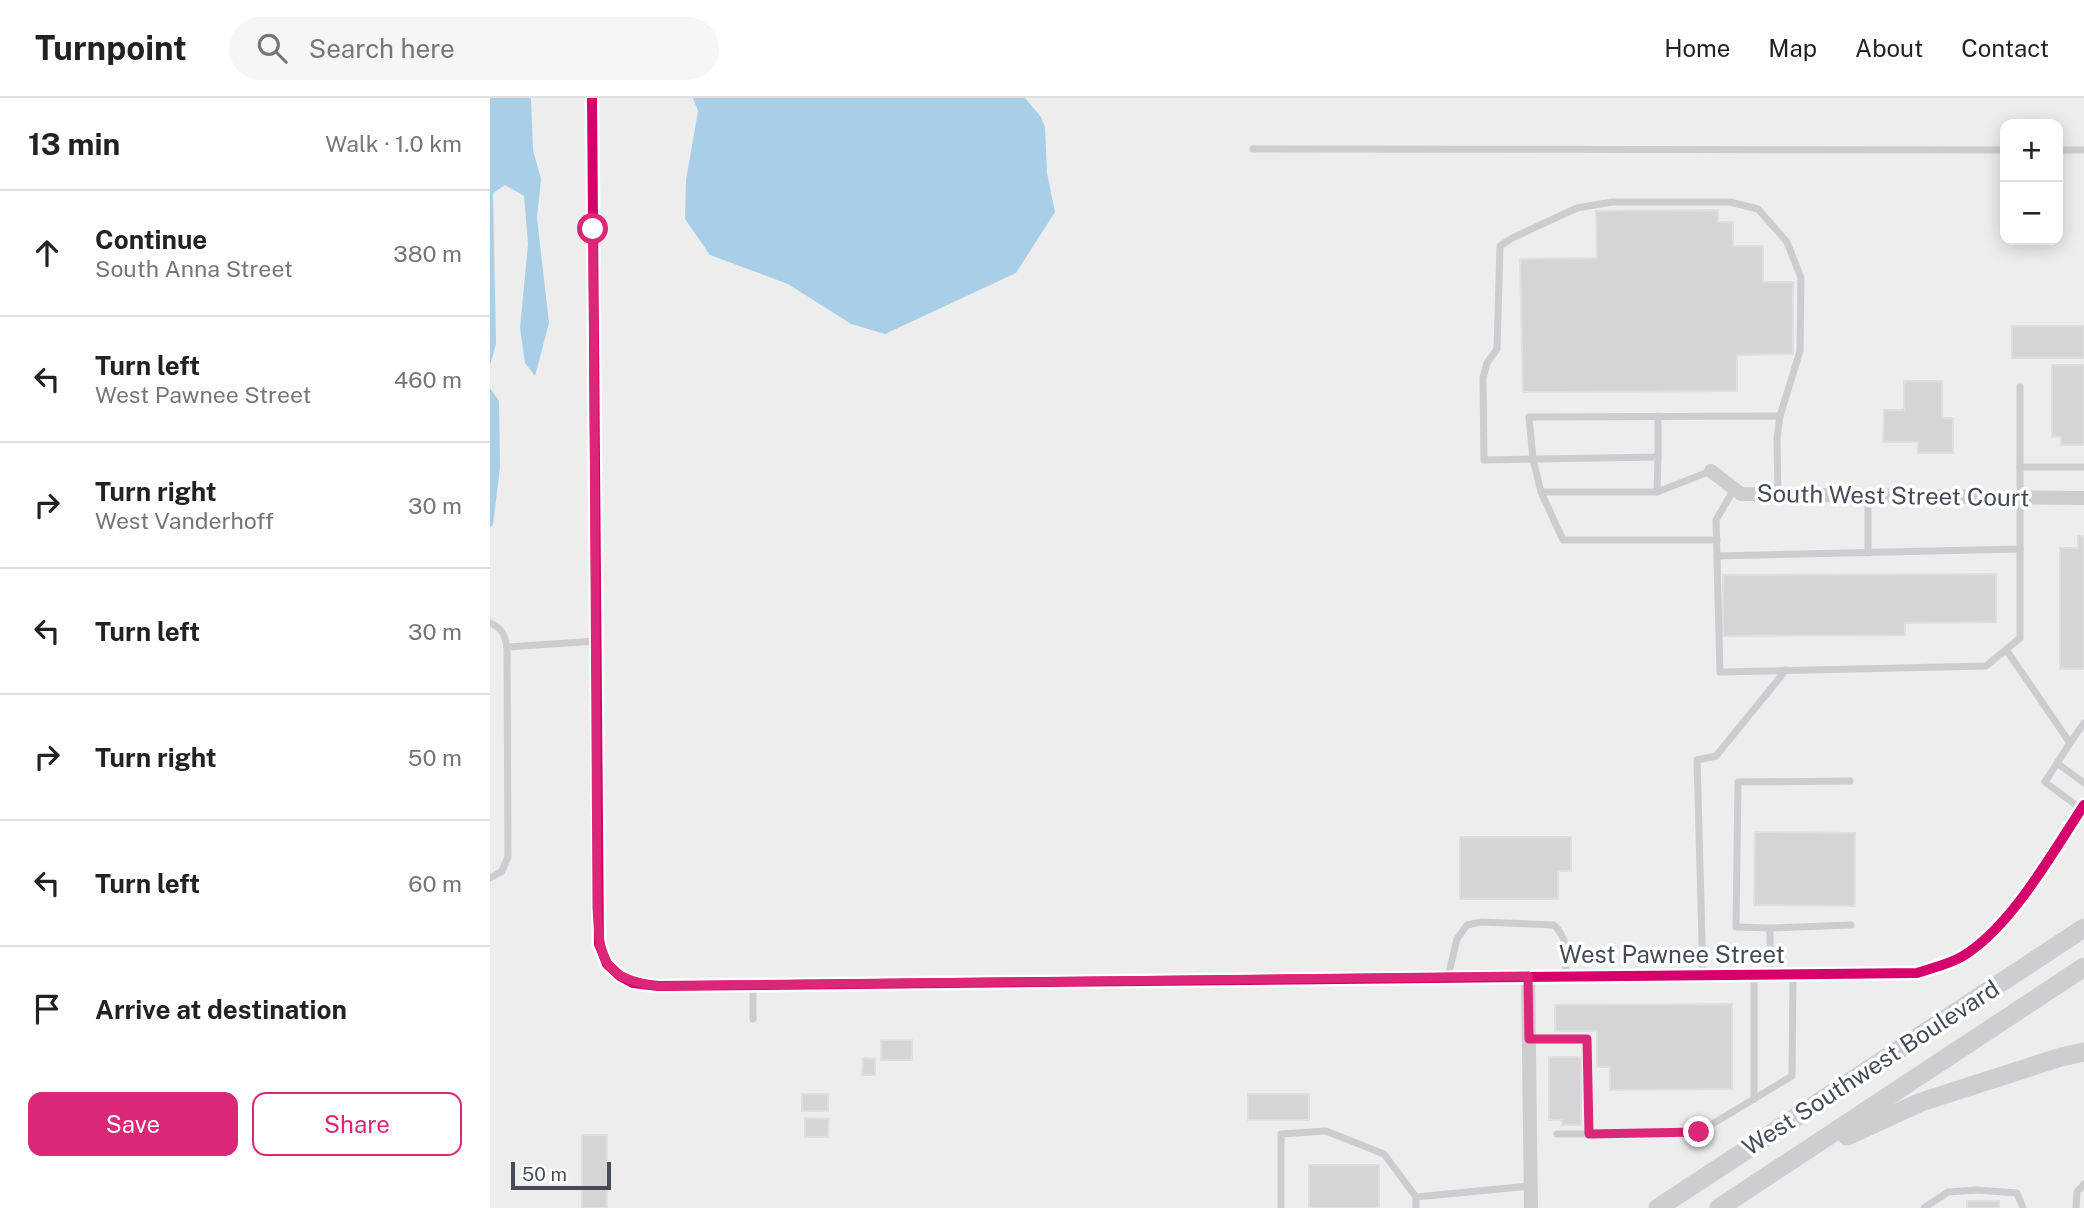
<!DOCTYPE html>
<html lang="en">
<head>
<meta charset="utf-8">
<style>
  :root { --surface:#fff; --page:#f6f6f6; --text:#222; --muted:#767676; --line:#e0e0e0; --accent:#db2777 }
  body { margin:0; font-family:"Public Sans",sans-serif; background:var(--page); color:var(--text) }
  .controls { position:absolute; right:21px; top:21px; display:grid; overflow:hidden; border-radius:14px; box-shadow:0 4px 18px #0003 }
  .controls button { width:63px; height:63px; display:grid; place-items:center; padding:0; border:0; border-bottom:2px solid var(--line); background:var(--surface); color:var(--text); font:35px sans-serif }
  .scale { position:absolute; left:21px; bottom:18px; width:100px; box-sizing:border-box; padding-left:7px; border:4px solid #454c58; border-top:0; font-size:19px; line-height:24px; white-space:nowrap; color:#454c58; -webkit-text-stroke:5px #fff; paint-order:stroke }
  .stop { position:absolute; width:21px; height:21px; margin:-16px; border:5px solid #db2777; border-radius:50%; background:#fff }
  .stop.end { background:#db2777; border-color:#fff; box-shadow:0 2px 7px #0008 }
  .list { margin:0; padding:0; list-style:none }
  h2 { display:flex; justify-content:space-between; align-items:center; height:91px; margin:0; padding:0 28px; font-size:30px }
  h2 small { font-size:23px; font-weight:400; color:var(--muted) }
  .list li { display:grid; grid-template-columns:46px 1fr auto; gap:21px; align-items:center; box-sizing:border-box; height:126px; padding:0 28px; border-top:2px solid var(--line) }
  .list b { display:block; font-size:26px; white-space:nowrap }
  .list p { margin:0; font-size:23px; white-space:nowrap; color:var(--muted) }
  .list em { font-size:23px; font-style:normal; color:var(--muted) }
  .actions { display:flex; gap:14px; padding:21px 28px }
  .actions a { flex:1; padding:16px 0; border:2px solid var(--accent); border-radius:14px; text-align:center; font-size:24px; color:var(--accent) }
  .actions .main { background:var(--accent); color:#fff }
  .icon { flex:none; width:38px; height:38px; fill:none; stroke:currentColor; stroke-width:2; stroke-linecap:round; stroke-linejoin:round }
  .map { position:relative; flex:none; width:1594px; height:1110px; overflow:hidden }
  header { display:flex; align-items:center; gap:42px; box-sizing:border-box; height:98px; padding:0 35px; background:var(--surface); border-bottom:2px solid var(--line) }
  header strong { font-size:33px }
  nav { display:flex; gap:38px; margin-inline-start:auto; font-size:24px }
  .search { width:490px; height:63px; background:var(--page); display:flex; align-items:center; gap:18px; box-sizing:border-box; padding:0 24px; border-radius:38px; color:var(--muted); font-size:26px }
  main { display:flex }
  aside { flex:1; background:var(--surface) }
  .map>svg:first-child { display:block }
  .water { fill:#a9cfe8 }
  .building { fill:#d5d5d7; stroke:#dfdfe0; stroke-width:2 }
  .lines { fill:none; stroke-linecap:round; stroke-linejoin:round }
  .service { stroke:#cccdd0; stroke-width:7 }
  .minor { stroke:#cccdd0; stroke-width:14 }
  .secondary { stroke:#ccced1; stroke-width:19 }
  .cycleway-casing { stroke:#fff; stroke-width:15 }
  .cycleway { stroke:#d6006c; stroke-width:10 }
  .route { stroke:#db2777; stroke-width:9 }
  .labels { text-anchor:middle; stroke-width:7; stroke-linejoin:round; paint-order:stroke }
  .street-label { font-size:24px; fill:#454c58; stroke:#fff }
</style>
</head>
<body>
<header>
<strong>Turnpoint</strong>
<div class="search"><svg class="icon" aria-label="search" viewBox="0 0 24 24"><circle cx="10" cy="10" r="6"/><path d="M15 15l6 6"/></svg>Search here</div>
<nav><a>Home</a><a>Map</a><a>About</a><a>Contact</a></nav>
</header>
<main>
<aside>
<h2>13 min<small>Walk · 1.0 km</small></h2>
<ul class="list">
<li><svg class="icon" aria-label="ahead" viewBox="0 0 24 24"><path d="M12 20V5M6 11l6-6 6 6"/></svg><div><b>Continue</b><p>South Anna Street</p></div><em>380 m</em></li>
<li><svg class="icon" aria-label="left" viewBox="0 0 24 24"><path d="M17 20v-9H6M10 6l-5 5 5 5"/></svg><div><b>Turn left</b><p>West Pawnee Street</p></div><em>460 m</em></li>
<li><svg class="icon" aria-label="right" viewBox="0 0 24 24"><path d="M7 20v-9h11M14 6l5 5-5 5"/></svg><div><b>Turn right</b><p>West Vanderhoff</p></div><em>30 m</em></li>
<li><svg class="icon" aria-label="left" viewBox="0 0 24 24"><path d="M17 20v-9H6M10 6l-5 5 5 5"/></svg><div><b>Turn left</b></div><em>30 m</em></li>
<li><svg class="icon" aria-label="right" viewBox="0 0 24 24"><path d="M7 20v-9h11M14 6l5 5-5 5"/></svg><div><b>Turn right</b></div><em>50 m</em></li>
<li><svg class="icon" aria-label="left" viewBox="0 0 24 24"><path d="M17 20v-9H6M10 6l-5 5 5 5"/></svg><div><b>Turn left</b></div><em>60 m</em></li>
<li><svg class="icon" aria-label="arrive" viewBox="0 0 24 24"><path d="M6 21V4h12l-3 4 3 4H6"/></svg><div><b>Arrive at destination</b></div></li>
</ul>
<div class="actions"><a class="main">Save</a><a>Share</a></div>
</aside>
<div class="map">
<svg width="1594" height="1110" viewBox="0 0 1594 1110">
  <rect width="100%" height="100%" fill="#eeeded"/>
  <g class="water">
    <path d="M0,0H41L43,52L51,81L47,120L59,225L45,278L35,265L30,230L38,146L34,98L15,87L3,95L6,246L0,267Z"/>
    <path d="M203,0H535L551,19L555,29L557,75L565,114L526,175L395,236L361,226L298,186L220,157L195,121L196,82L208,13Z"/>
    <path d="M0,290L9,303L10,369L3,427L0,429Z"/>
  </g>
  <g class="building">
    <path d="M1228,112V124H1243V148H1273V184H1303V256L1247,257V293L1033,294L1030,161L1107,160L1106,113Z"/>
    <rect x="1522" y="228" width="72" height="32"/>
    <path d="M1562,267H1594V347H1571V339H1562Z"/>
    <path d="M1414,283H1452V320H1463V355H1428V344H1393L1394,312H1414Z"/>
    <path d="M1588,438H1594V571H1570V450H1588Z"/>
    <path d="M1506,476V524L1415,525V537L1233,538V477Z"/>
    <path d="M1265,734L1365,735V808L1264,807Z"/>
    <path d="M970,739H1081V773H1068V801H970Z"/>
    <path d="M1242,906V991L1120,992V969H1107V933H1065V907Z"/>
    <rect x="391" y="942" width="31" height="20"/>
    <path d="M1059,959H1091V1027H1072V1022H1059Z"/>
    <path d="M373,960L385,961V977H372Z"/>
    <rect x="312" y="996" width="26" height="17"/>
    <rect x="758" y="996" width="61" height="26"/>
    <path d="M315,1020L339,1021L338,1039H315Z"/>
    <rect x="92" y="1037" width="25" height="73"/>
    <rect x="819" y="1067" width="70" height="43"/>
    <rect x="1477" y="1103" width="32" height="7"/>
  </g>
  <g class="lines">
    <g class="service">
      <path d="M763,51L1515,52"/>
      <path d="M1568,52H1594"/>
      <path d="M1168,318V359L994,362L993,280L997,265L1007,251L1010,148L1022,140L1087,110L1122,104H1240L1268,111L1297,144L1311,180L1310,253L1290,318"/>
      <path d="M1530,369H1594"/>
      <path d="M1221,373L1167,394H1051L1043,361L1039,319L1290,318L1287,340L1288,397"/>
      <path d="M1244,391L1226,422L1230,574L1496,568L1530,540V289"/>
      <path d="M1051,394L1073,442H1227"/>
      <path d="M1167,394L1168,359"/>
      <path d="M1378,398V455"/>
      <path d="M1227,458L1530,451"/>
      <path d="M0,525C12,530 15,537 17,549L18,759L12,773L0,780"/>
      <path d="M17,549L106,543"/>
      <path d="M1517,553L1580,645L1555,684L1591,711"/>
      <path d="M1580,645L1594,625"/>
      <path d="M1567,665L1594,685"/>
      <path d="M1280,830L1246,829L1248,684L1360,683"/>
      <path d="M1213,877L1207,662L1226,658L1296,572"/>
      <path d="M1280,877V830L1361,827"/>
      <path d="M958,879L967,841L977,827L991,824L1064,827C1079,841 1076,858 1075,878"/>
      <path d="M263,887V921"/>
      <path d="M1039,941H1097L1099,1036L1209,1034L1302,978L1303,878"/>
      <path d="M1264,1001V878"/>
      <path d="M1067,1036H1099"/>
      <path d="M791,1110V1036L836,1033L894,1056L926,1099"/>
      <path d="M926,1110V1099L1040,1088"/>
      <path d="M1434,1110L1458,1094L1487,1092L1527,1095L1533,1110"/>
      <path d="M1586,1110L1587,1094L1594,1086"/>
    </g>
    <g class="minor">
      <path d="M102,0L109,846L117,866L130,878L143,885L168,888L1427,875C1442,870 1460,866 1473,858C1522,828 1562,755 1594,707"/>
      <path d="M1221,373L1251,396L1594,400"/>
      <path d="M1038,878L1041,1110"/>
    </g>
    <g class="secondary">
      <path d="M1357,1038L1431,1004L1571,959L1594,954"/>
      <path d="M1168,1110L1594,830"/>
      <path d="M1229,1110L1594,869"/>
    </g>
    <defs>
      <path id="cycleway" d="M102,0L109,846L117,866L130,878L143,885L168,888L1427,875C1442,870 1460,866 1473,858C1522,828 1562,755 1594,707"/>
    </defs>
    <use href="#cycleway" class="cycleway-casing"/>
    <use href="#cycleway" class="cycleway"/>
  </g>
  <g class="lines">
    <path class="route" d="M103,131L107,809C110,861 111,880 168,888L1038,878L1039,941H1097L1099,1036L1209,1034"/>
  </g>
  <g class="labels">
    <g class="street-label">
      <text transform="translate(1403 398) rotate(1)" y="8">South West Street Court</text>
      <text x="1182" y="865">West Pawnee Street</text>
      <text transform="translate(1381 970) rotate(-33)" y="8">West Southwest Boulevard</text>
    </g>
  </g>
</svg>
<div class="controls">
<button>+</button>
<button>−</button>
</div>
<div class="scale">50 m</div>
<div class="stop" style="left:103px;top:131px"></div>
<div class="stop end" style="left:1209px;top:1034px"></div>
</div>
</main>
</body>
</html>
